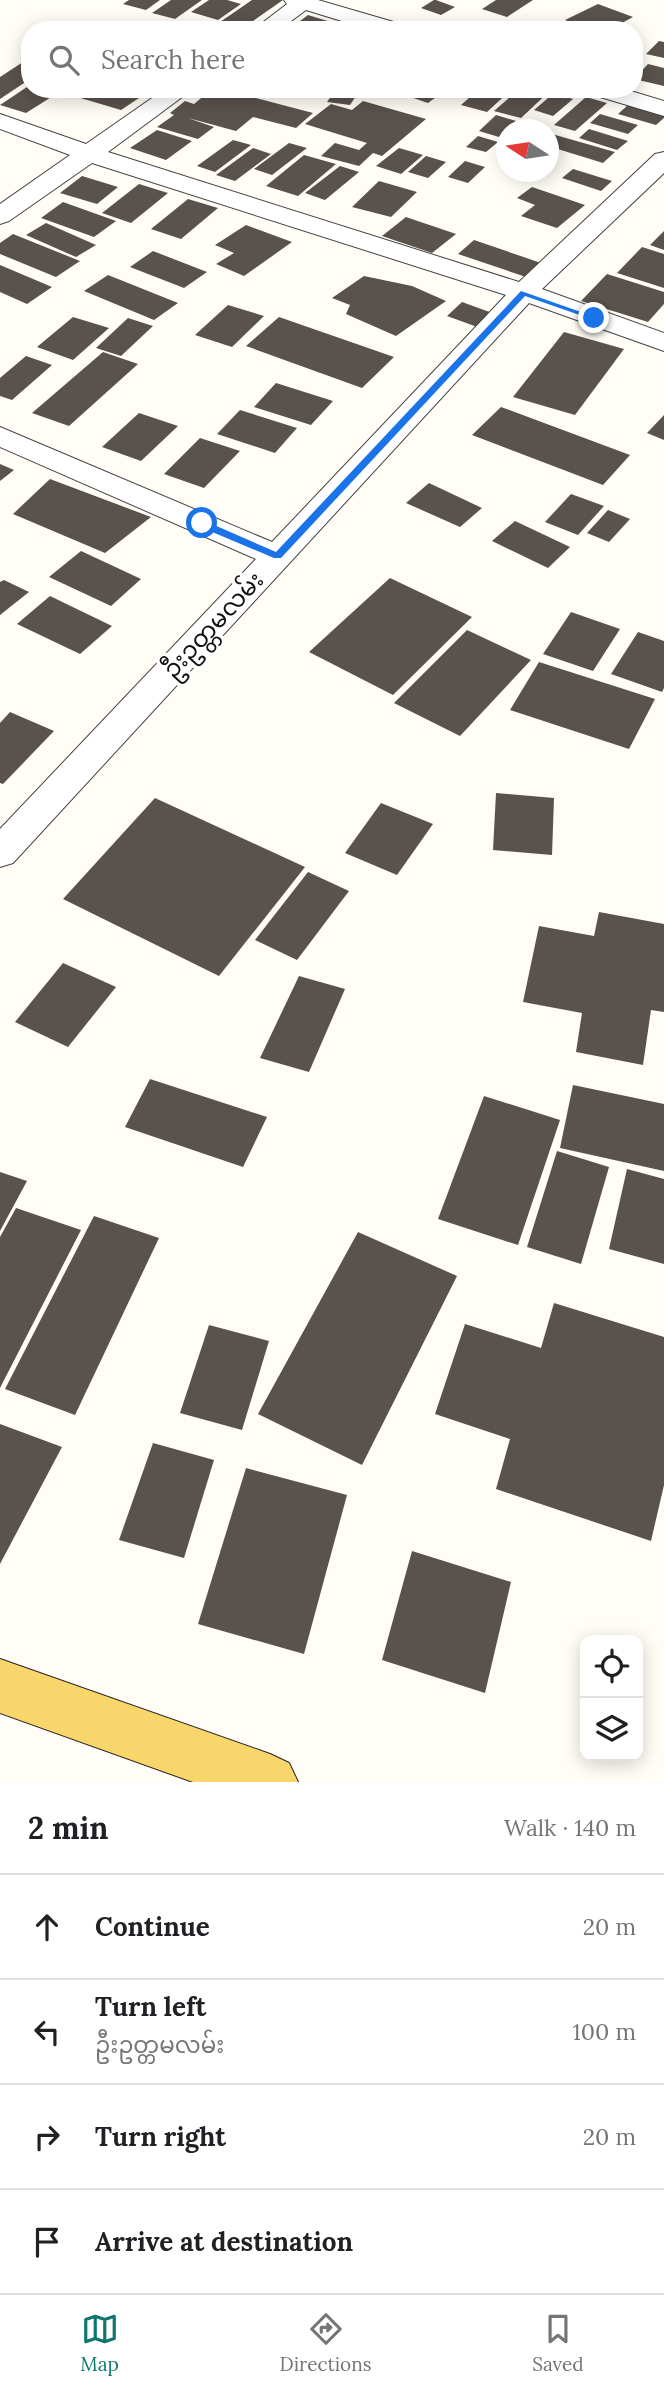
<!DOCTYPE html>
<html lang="en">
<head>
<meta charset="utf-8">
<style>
  :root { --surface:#fff; --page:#f6f6f6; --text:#202124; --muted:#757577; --line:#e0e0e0; --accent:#0f766e }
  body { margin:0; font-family:Lora,"Noto Sans Myanmar",serif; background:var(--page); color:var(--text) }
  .controls { position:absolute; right:21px; bottom:21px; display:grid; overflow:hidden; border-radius:14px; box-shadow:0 4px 18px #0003 }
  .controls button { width:63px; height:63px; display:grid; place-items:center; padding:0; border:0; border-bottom:2px solid var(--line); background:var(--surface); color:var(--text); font:35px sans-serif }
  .compass { position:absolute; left:496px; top:119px; width:63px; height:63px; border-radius:50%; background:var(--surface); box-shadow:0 4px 18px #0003; rotate:282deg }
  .stop { position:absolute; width:21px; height:21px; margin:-16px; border:5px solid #1a73e8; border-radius:50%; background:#fff }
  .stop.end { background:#1a73e8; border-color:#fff; box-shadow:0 2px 7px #0008 }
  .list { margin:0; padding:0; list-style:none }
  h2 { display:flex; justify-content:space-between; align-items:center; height:91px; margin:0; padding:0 28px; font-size:30px }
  h2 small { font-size:23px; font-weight:400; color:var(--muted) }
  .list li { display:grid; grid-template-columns:46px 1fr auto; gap:21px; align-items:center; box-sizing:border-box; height:105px; padding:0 28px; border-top:2px solid var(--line) }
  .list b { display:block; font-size:26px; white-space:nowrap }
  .list p { margin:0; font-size:23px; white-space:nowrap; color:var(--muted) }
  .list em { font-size:23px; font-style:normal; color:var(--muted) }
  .icon { flex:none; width:38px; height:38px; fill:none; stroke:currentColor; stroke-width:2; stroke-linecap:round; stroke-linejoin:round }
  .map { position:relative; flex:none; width:664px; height:1782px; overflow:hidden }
  .search { position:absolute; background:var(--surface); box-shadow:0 4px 18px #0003; left:21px; right:21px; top:21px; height:77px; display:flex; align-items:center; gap:18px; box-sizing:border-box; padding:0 24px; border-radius:28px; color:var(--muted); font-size:26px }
  .sheet { height:511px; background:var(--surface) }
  nav { display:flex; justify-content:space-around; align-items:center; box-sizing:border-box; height:98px; border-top:2px solid var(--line); background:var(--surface); font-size:19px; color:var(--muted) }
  nav a { display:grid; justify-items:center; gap:4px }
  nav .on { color:var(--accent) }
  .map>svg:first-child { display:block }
  .building { fill:#5a524d }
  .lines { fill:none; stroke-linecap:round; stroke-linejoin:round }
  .minor-casing { stroke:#444; stroke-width:2 }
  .major-casing { stroke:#222; stroke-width:2 }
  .minor { fill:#fff; fill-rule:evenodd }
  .major { fill:#f9d66b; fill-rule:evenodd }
  .route { fill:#1a73e8 }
  .labels { text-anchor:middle; stroke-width:7; stroke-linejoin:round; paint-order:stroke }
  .street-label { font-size:24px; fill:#111; stroke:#fff }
</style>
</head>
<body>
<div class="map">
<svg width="664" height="1782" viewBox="0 0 664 1782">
  <rect width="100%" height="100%" fill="#fffdf5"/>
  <g class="building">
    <path d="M129,0H160L146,10L123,4Z"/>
    <path d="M171,0H202L175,19L152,13Z"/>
    <path d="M209,0H227L241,4L218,20L191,12Z"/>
    <path d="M252,0H283L243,28L220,22Z"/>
    <path d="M434,0H436L455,7L441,15L421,8Z"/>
    <path d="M496,0H533L507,17L482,9Z"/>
    <path d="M598,4L633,17L609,30H590L565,20Z"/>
    <path d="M308,15L331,22L320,30H288Z"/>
    <path d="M336,23L360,29V30H327Z"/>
    <path d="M659,41L664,42V58L646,54Z"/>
    <path d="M23,62L30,63V79L0,99V77Z"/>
    <path d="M648,64L664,68V86L634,79Z"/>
    <path d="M30,85V89H64L26,113L0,105Z"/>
    <path d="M73,89H119L142,96L121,110L67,94Z"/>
    <path d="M212,89H221L313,113L296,128L253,117L236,131L188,118L214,127L198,139L157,127L174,115L170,113L185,101L194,104Z"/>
    <path d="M336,89H338L358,93L350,105L327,102Z"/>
    <path d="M387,89H447L428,103Z"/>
    <path d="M479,89H512L487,112L461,105Z"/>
    <path d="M519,89H552L521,118L494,111Z"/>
    <path d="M554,93L573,99L553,116L534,110Z"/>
    <path d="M586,97L607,103L575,131L554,125Z"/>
    <path d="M363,101L426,119L382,156L373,153L359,166L321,156L335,143L359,150L367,143L305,124L331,104L352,110Z"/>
    <path d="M628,105L664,116V118L656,125L618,114Z"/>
    <path d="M600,114L638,125L628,134L590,123Z"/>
    <path d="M496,115L516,121L499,137L479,131Z"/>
    <path d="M589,129L628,141L617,150L579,138Z"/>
    <path d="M157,130L192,141L166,160L130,148Z"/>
    <path d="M552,134L615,152L603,163L548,146V137Z"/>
    <path d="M478,136L498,142L486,152L466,147Z"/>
    <path d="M233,140L251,145L215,172L197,166Z"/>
    <path d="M289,143L307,148L272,175L254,169Z"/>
    <path d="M253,148L271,154L235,181L216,175Z"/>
    <path d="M399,148L423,155L401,174L376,166Z"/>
    <path d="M304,155L336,164L298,196L266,186Z"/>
    <path d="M426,156L446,162L428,178L408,172Z"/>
    <path d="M465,161L485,167L468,183L448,177Z"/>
    <path d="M340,166L359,172L325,200L305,193Z"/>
    <path d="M573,169L612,181L601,191L562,178Z"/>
    <path d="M82,176L118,187L97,204L60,193Z"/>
    <path d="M379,181L417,192L391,217L352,207Z"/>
    <path d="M139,184L168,193L131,223L102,213Z"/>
    <path d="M532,187L585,205L557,228L521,216L535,205L517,198Z"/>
    <path d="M188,199L218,208L181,239L151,229Z"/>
    <path d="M63,202L116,221L94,237L41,218Z"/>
    <path d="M406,217L456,234L432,253L382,236Z"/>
    <path d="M46,223L96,245L76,257L26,235Z"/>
    <path d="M246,225L292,242L244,276L216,264L234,253L215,245Z"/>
    <path d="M664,231V250L650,245Z"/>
    <path d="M13,234L80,261L56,277L0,254V243Z"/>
    <path d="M474,240L541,263L526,277L458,254Z"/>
    <path d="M642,247L664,254V288L617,273Z"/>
    <path d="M153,251L207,272L184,288L130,267Z"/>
    <path d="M0,265L52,287L27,304L0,292Z"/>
    <path d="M607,274L664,292V304L648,322L581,301Z"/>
    <path d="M108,275L178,303L154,320L84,291Z"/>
    <path d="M364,276L412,286L446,301L396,336L346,314L350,305L332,298Z"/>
    <path d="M462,302L495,314L480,328L447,316Z"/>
    <path d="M228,305L264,316L232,347L195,335Z"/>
    <path d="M73,317L109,328L73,360L37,347Z"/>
    <path d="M279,317L394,357L362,388L246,346Z"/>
    <path d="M128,318L153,326L121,356L96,348Z"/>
    <path d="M564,332L624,349L575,415L513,397Z"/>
    <path d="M103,352L138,364L69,426L32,413Z"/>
    <path d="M26,356L52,365L12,400L0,396V378Z"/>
    <path d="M276,383L333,401L311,425L254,407Z"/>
    <path d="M501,407L630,455L603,485L472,435Z"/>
    <path d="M240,410L297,428L275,453L217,434Z"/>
    <path d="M139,413L178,426L141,461L102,447Z"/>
    <path d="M664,415V440L647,433Z"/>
    <path d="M200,438L240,451L204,488L164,474Z"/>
    <path d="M0,464L14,470L0,481Z"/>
    <path d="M50,479L151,517L105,553L13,514Z"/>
    <path d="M429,483L482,508L460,527L406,503Z"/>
    <path d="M571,494L604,506L578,535L545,522Z"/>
    <path d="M608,510L630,519L609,542L587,533Z"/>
    <path d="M515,521L570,547L548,568L492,541Z"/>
    <path d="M81,551L141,579L111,606L49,577Z"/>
    <path d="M390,578L472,617L393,695L309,652Z"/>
    <path d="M4,580L29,592L0,615V582Z"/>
    <path d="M50,596L112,626L80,654L17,624Z"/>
    <path d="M571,612L620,629L593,671L543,654Z"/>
    <path d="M467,630L531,660L460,736L394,703Z"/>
    <path d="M638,632L664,641V688L662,692L611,674Z"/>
    <path d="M539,662L655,699L629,749L510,710Z"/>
    <path d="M10,712L54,731L3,784L0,783V723Z"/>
    <path d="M496,793L554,798L552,855L493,850Z"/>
    <path d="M155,798L305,867L219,976L63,899Z"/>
    <path d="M381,803L433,824L397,875L345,853Z"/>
    <path d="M308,872L349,891L297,960L255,940Z"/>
    <path d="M599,912L664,924V1012L651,1010L643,1065L576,1052L582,1013L523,1002L539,926L594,936Z"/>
    <path d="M63,963L116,987L68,1047L15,1022Z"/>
    <path d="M299,976L345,989L309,1072L260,1058Z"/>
    <path d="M150,1079L267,1117L243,1167L125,1127Z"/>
    <path d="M573,1085L664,1104V1171L560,1148Z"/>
    <path d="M484,1096L560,1120L518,1245L438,1219Z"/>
    <path d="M557,1151L609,1167L581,1264L527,1247Z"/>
    <path d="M627,1169L664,1179V1264L609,1249Z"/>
    <path d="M0,1172L27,1181L0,1231Z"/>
    <path d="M16,1208L81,1230L0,1388V1237Z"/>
    <path d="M94,1216L159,1238L75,1415L5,1389Z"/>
    <path d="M358,1232L457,1276L362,1465L258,1414Z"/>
    <path d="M554,1303L664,1337V1485L651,1541L496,1489L510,1439L435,1414L465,1324L541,1348Z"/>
    <path d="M209,1325L269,1341L242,1430L180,1413Z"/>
    <path d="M0,1424L62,1447L0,1564Z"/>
    <path d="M153,1443L214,1460L184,1558L119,1540Z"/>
    <path d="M246,1468L347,1495L304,1654L198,1624Z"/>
    <path d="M412,1551L511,1582L485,1693L382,1660Z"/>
  </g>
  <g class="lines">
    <defs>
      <g id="minor">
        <path d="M284,0H318L404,25L407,30H371L306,10L279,30H253L287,4Z"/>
        <path d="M165,89H193L108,152L519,282L655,154L664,152V173L542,289L664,333V351L529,303L13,863L0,867V829L256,559L0,447V427L272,542L506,295L92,163L9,221L0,224V204L70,155L0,129V114L86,144Z"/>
        <path d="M586,89H624L664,101V116L590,94Z"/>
      </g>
      <path id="major" d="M0,1659L270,1754L289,1763L298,1782H193L0,1713Z"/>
    </defs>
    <use href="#minor" class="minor-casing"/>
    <use href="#major" class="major-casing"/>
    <use href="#minor" class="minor"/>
    <use href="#major" class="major"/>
  </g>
  <path class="route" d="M521,291L598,318L591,319L525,296L281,558H274L198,526V521H205L276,552Z"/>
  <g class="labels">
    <g class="street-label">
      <text transform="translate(213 625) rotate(-47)" y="8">ဦးဥတ္တမလမ်း</text>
    </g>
  </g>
</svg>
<div class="controls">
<button><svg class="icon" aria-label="locate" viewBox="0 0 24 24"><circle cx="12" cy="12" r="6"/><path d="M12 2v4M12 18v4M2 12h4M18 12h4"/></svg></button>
<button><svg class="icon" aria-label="layers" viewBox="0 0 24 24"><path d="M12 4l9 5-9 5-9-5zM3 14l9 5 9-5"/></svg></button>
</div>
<svg class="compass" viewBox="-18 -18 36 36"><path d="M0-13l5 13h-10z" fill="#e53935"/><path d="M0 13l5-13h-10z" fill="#757577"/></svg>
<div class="stop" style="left:202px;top:523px"></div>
<div class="stop end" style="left:594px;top:318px"></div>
<div class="search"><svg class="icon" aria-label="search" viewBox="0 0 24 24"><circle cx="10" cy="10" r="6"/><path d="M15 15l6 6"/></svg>Search here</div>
</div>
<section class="sheet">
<h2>2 min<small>Walk · 140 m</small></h2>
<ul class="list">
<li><svg class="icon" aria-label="ahead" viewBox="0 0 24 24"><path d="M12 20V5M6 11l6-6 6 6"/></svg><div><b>Continue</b></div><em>20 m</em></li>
<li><svg class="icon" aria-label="left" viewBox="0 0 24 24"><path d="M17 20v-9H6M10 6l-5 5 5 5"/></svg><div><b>Turn left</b><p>ဦးဥတ္တမလမ်း</p></div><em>100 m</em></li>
<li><svg class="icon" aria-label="right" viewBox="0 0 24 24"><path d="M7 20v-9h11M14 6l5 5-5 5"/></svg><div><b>Turn right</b></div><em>20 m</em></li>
<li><svg class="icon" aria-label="arrive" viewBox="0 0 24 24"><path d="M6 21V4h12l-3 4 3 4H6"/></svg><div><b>Arrive at destination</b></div></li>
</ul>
</section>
<nav>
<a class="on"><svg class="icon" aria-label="map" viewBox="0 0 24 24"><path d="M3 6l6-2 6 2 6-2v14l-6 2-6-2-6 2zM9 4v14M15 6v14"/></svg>Map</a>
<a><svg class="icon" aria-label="directions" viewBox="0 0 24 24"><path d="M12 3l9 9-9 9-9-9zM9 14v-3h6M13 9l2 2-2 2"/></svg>Directions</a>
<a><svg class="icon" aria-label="saved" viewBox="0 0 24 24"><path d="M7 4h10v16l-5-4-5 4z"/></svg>Saved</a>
</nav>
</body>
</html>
